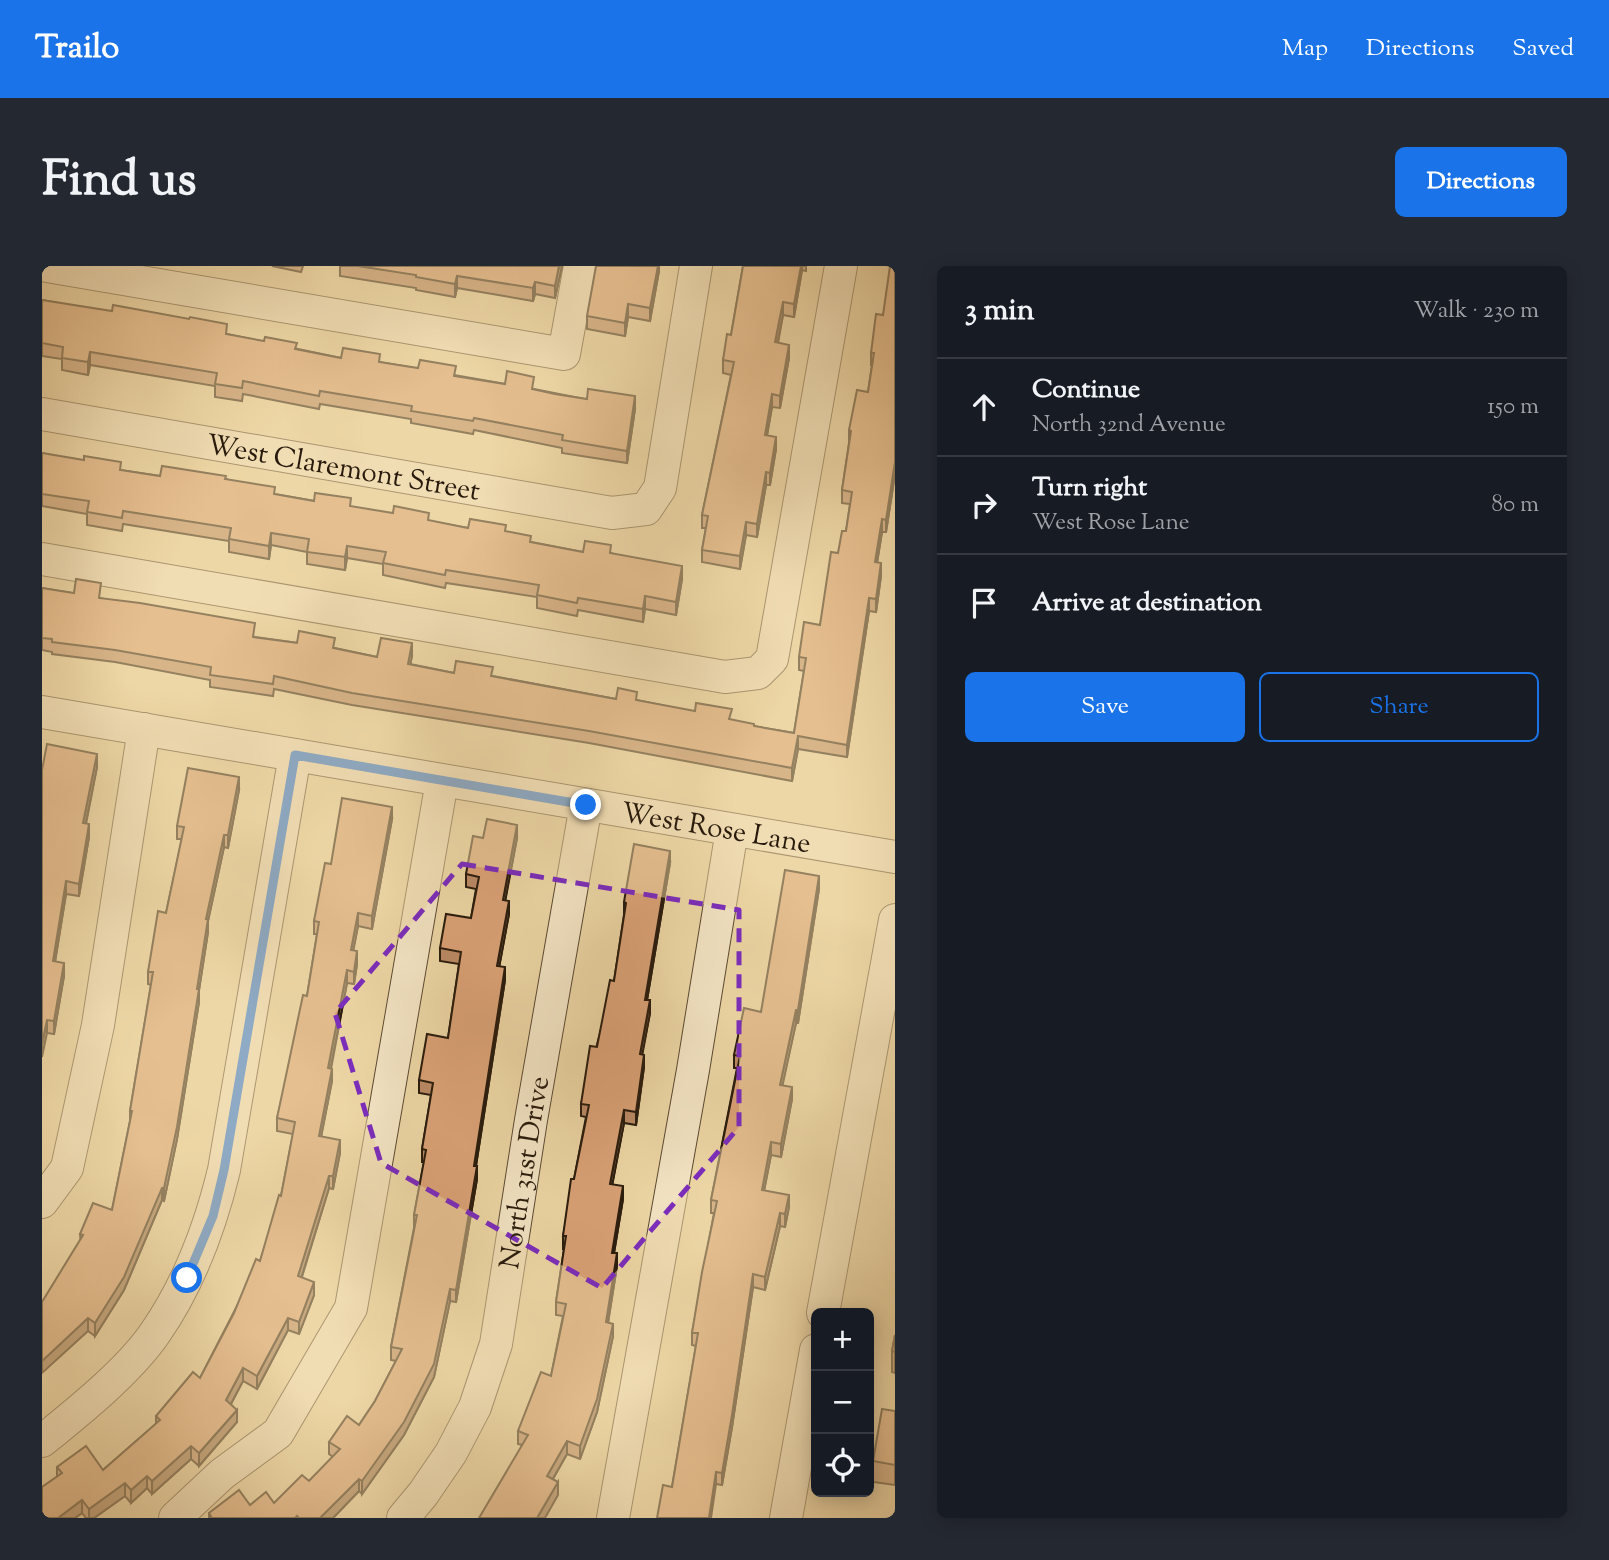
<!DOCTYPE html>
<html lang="en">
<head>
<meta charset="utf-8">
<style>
  :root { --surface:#171b24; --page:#242831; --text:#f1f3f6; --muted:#9ea1a6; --line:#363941; --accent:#1a73e8 }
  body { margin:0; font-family:"Sorts Mill Goudy",serif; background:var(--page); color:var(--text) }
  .controls { position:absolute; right:21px; bottom:21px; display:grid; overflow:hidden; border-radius:10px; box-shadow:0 4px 18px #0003 }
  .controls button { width:63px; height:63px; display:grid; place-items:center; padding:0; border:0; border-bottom:2px solid var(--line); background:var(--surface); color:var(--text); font:35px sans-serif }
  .stop { position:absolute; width:21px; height:21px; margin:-16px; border:5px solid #1a73e8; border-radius:50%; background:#fff }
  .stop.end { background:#1a73e8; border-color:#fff; box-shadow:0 2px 7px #0008 }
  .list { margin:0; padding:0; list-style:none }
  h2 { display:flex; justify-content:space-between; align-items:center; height:91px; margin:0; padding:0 28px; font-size:30px }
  h2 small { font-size:23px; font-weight:400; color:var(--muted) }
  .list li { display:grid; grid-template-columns:46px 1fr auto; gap:21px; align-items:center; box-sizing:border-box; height:98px; padding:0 28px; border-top:2px solid var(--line) }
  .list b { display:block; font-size:26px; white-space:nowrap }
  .list p { margin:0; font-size:23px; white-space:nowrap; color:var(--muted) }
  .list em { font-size:23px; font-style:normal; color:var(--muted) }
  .actions { display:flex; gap:14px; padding:21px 28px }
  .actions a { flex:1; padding:16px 0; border:2px solid var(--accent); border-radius:10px; text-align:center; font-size:24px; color:var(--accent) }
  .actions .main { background:var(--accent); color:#fff }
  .icon { flex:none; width:38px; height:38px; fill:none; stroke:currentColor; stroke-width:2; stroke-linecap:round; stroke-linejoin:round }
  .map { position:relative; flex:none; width:853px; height:1252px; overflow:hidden; border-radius:10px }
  header { display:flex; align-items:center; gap:42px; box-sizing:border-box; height:98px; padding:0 35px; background:var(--accent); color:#fff }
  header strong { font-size:33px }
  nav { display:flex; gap:38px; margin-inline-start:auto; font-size:24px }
  .intro { display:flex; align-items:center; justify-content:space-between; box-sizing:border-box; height:168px; padding:0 42px }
  h1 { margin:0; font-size:49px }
  .button { padding:18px 32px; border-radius:10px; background:var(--accent); color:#fff; font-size:24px; font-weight:700 }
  main { display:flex; gap:42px; padding:0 42px }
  aside { flex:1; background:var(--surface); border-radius:10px; box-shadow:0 4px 18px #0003 }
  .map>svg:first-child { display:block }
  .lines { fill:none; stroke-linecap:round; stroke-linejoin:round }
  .minor-casing { stroke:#594932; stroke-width:34 }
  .minor { stroke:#f4e5c5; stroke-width:32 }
  .wall { fill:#bc8b66; stroke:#271a0c; stroke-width:2 }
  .shaded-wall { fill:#997153; stroke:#271a0c; stroke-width:2 }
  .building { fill:#dba277; stroke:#271a0c; stroke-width:2 }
  .route { stroke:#1a73e8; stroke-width:9 }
  .marked { fill:none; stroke:#7b2cbf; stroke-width:5; stroke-dasharray:14 9; stroke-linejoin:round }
  .labels { text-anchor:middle; stroke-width:5; stroke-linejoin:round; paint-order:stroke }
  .street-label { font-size:28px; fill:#271a0c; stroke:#f4e5c5 }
</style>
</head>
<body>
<header>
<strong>Trailo</strong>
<nav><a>Map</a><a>Directions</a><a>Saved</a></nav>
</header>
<div class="intro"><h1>Find us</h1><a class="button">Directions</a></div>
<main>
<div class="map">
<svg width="853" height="1252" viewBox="0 0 853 1252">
  <rect width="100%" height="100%" fill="#eed7a6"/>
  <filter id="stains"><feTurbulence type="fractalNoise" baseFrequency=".00286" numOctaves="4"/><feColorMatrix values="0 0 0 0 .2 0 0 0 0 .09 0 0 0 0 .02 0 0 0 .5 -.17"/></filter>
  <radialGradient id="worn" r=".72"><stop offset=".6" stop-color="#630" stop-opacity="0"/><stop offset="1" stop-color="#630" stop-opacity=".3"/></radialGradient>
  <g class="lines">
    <defs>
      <g id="minor">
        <path d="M5,0L522,88L538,0"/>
        <path id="s1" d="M0,148L570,247L604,243L618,222L654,0"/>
        <path d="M0,293L683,411L716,407L730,393L799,0"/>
        <path id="s2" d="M0,446L853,591"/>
        <path d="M0,936L25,902L56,759L102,463"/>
        <path d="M781,1047L853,654"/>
        <path d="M0,1175C36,1146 87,1105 113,1067C147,1018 168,962 182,904L253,489"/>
        <path d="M133,1252L180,1208L236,1167L309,1042L400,515"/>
        <path id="s3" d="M361,1252L381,1228L409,1187L433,1141L454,1078L489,854L544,539"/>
        <path d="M571,1252L651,804L690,564"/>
        <path d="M744,1252L774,1084"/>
      </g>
    </defs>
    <use href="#minor" class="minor-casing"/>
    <use href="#minor" class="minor"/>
  </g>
  <g class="wall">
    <path d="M230,0H261L259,6Z"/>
    <path d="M298,0H520L513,32L493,28L491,35L415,22L413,31L374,24V22L298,10Z"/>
    <path d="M617,0V5L608,55L586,51L583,70L545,63V50Z"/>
    <path d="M701,0H764V5L760,4L752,51L741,49L736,77L747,92L738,142L730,141L725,169L734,183L728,219H724L715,271L704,269L698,303L660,296V284L664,262H660V249L689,109L681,107V94L689,69Z"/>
    <path d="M853,0V208L844,266H840L835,297L839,310L834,346L827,345L805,491L756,483L750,515L547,477L310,439L232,423L231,430L168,421V414L73,396L10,388V386L0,384V322L58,332L213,371L293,382L335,391L370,390L368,398L412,407L451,410L574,433L595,434L690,454L712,460L752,467L762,405L757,404V391L778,359L796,287L804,265L808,238L800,237V224L807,177V164L826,126L830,99H829V87L841,49Z"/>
    <path d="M0,34L185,68L299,92L338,96L492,123L593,143L585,197L520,187V182L432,164L431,168L369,157V153L278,138L277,143L201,128L200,135L173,131V120L48,99L46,109L20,104V93L0,90Z"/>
    <path d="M0,187L79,204L118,210L184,213L233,228L426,262L464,266L489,276L541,286L569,287L640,313L634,349L603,343L601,356L536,344L535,350L495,342V331L404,317L403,322L341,309V298L305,292L303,304L265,298V286L229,279L227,293L187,286V275L81,258L80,265L45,259V248L0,240Z"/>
    <path d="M55,501L44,558L47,571L37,630L24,628L13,696L22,710L12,768L5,767L0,504Z"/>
    <path d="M197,524L186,582L182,581L166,655V666L157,724V736L135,873L122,935L120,934L82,1024L53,1070L46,1065L38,968L70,944L88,855V845L109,719L106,718V706L124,647L140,573H135V560Z"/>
    <path d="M350,553L330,663L316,660L311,684L315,698L312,718L305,717L289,803L290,815L279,870L298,887L291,923L287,922L260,1011L272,1029L257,1068L246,1064L215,1123L201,1115L189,1138L195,1156L157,1200L149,1193L110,1228L105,1222L89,1237L83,1230L52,1252H44L40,1247L33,1252H0L15,1210V1201L61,1204L114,1158V1150L158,1112L218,995L239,930L251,868L235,865V852L265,730L275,668H272V655L289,598Z"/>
    <path d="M441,572H475L463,634L467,648L457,701L463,714L434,900L435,913L414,1036L408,1035L392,1111L362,1169L320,1228L317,1225L291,1252H167V1247L208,1239L232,1237L267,1215L291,1191L287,1188V1176L317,1159L333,1135L354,1095L349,1094V1081L372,962V949L382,896H380V883L389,829L377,827V814L406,772L417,698L398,695V682L429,652L434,623L424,621V608Z"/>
    <path d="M628,597L605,734L608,747L600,788L602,801L594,859L582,857L570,919L581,933L572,987L575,1000L566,1057L571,1070L555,1146L538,1193L525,1188L511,1213L516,1229L480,1179L476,1178V1165L509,1110L521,1050L514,1049V1036L522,983H521V970L544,851L539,850V838L572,715L582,649V636Z"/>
    <path d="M777,623L756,757H754L740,819L750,833L739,891L729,889L722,924L747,941L743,961L738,960L723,1024L711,1021L690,1161L680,1219L674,1218L630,1221L654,1080L650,1079V1067L672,947H669V934L695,802H692V789L719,746Z"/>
    <path d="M853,1069V1107L850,1106V1085Z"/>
    <path d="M853,1145V1219L831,1216V1195Z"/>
  </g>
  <g class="shaded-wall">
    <path d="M517,0H520L513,32V20Z"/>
    <path d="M616,0H617V5L608,55V42Z"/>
    <path d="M759,0H760V4L752,51V38Z"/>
    <path d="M415,10V22L413,31V18Z"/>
    <path d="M493,16V28L491,35V22Z"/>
    <path d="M741,36V49L733,89V76Z"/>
    <path d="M586,38V51L583,70V57Z"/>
    <path d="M747,79V92L738,142V130Z"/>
    <path d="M48,86V99L46,109V96Z"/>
    <path d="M730,128V141L723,181V169Z"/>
    <path d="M593,130V143L585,197V185Z"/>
    <path d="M734,171V183L728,219V207Z"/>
    <path d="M853,196V208L844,266V254Z"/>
    <path d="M724,206V219L715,271V258Z"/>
    <path d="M840,253V266L833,309V296Z"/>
    <path d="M704,256V269L698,303V290Z"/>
    <path d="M229,267V279L227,293V280Z"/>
    <path d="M305,280V292L303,304V291Z"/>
    <path d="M839,297V310L834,346V333Z"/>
    <path d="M640,300V313L634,349V336Z"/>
    <path d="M603,330V343L601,356V343Z"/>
    <path d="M827,332V345L805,491V479Z"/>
    <path d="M370,377V390L366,410V398Z"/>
    <path d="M756,470V483L750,515V502Z"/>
    <path d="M55,488V501L41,570V557Z"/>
    <path d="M197,511V524L186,582V569Z"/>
    <path d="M350,541V553L330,663V650Z"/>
    <path d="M47,558V571L37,630V618Z"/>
    <path d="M475,559V572L461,647V634Z"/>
    <path d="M182,569V581L166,655V666L157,724V736L135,873L122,935V922L155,723L164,653Z"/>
    <path d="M628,585V597L603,746V734Z"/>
    <path d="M777,610V623L756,757V744Z"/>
    <path d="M24,615V628L11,708V695Z"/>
    <path d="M467,635V648L455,713V700Z"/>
    <path d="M316,647V660L309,697V684Z"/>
    <path d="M315,685V698L312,718V706Z"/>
    <path d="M22,697V710L12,768V755Z"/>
    <path d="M463,701V714L432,912V900Z"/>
    <path d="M305,704V717L286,815V802Z"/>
    <path d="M608,734V747L598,801V788Z"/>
    <path d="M754,744V757L738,831V819Z"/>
    <path d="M5,754V767L0,791V778Z"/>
    <path d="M602,789V801L594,859V846Z"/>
    <path d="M290,803V815L277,882V870Z"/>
    <path d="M750,821V833L739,891V878Z"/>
    <path d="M582,844V857L568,931V918Z"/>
    <path d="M298,874V887L291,923V910Z"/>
    <path d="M729,876V889L720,936V924Z"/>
    <path d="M435,900V913L414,1036V1024Z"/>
    <path d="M287,910V922L256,1022V1010Z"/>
    <path d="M581,920V933L570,999V987Z"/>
    <path d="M120,922V934L82,1024L53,1070V1057Z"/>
    <path d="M747,929V941L743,961V948Z"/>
    <path d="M738,947V960L723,1024V1011Z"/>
    <path d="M575,987V1000L564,1069V1056Z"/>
    <path d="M711,1008V1021L690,1161L680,1219V1207Z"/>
    <path d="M272,1016V1029L257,1068V1056Z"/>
    <path d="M408,1023V1035L392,1111L362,1169L320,1228V1215Z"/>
    <path d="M46,1052V1065L0,1107V1095Z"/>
    <path d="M246,1052V1064L215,1123V1110Z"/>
    <path d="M571,1058V1070L555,1146L538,1193V1180Z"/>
    <path d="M201,1102V1115L184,1147V1134Z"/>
    <path d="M195,1144V1156L157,1200V1187Z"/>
    <path d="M525,1175V1188L505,1223V1210Z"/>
    <path d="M149,1180V1193L110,1228V1215Z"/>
    <path d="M674,1206V1218L669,1252H667Z"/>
    <path d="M105,1210V1222L89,1237V1224Z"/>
    <path d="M317,1213V1225L291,1252H278Z"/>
    <path d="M516,1216V1229L503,1252H495Z"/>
    <path d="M83,1217V1230L52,1252H47V1243Z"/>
    <path d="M40,1234V1247L33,1252H16Z"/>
  </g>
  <g class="building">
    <path d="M316,0H517L513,20L493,16L491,22L415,10L413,18L374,11V9Z"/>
    <path d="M554,0H616L608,42L586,38L583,57L545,50Z"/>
    <path d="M701,0H759L752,38L741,36L733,76L747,79L738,130L730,128L723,169L734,171L728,207L724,206L715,258L704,256L698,290L660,284L666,250L660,249L692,96L681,94L685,68L689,69Z"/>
    <path d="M848,0H853V196L844,254L840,253L833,296L839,297L834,333L827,332L805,479L756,470L750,502L547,465L310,427L232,410L231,418L168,409L169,401L73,384L10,376V373L0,372V322L32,327L34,313L59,317L57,332L98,337L213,357L211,371L255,377L257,365L293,372L291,382L335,391L339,372L370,377L366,398L412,407L414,395L451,401L449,410L574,433L576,422L595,426L594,434L653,445L654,437L690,443L687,453L712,458V460L752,467L764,392L757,391L762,356L778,359L789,286L796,287L800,265H804L810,226L800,224L809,165L807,164L815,124L826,126L832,87H829L834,48L841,49Z"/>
    <path d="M0,34L70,45L71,39L147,53L148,51L185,58L184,68L222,75L223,71L255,77L253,83L299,92L301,82L338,88L337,96L376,102L378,94L414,100L412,110L463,118L465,105L492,111L490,123L513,128L545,133L546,123L593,130L585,185L520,174L521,169L432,152L431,155L369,145L370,140L278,125L277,130L201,115L200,122L173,118L175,107L48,86L46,96L20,92L21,81L0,77Z"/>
    <path d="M0,187L42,194V190L79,196L78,204L118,210L120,200L184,210L183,213L233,221L232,228L272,235L273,227L309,232L308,240L351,247L352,240L387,247L386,254L426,262L428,253L464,259L463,265L489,270L488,276L541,286L543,275L569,279L568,287L640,300L634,336L603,330L601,343L536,332L535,337L495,329L497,319L404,304L403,309L341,297L344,286L305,280L303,291L265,286L267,273L229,267L227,280L187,273L189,262L81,245L80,252L45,246L47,235L0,228Z"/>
    <path d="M5,478L55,488L41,557L47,558L37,618L24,615L11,695L22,697L12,755L5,754L0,778V504Z"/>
    <path d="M146,502L197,511L186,569H182L164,653H166L155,723H157L135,861L122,922H120L82,1011L53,1057L46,1052L0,1095V1036L41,969L38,968L51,937L70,944L90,845H88L111,706H106L116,645L124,647L142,561L135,560Z"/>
    <path d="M300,532L350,541L330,650L316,647L309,684L315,685L312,706L305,704L286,802L290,803L277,870L298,874L291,910H287L256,1010L272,1016L257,1056L246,1052L215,1110L201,1102L184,1134L195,1144L157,1187L149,1180L110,1215L105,1210L89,1224L83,1217L47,1243L40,1234L16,1252H0V1221L20,1207L15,1201L44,1180L61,1204L118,1154L114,1150L151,1106L158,1112L192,1047L214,993L218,995L237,929L239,930L253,856L235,852L261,729L265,730L277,656L272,655L283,597L289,598Z"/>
    <path d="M445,553L475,559L461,634L467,635L455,700L463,701L432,900H435L414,1024L408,1023L392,1098L362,1156L320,1215L317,1213L278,1252H257L255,1250L253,1252H170L167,1247L197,1224L208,1239L224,1226L232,1237L260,1209L267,1215L298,1183L287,1176L305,1150L317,1159L333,1135L360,1083L349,1081L375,949H372L384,884L380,883L391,817L377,814L385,768L406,772L419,686L398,682L404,648L429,652L437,611L424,608L431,570L441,572Z"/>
    <path d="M592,578L628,585L603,734H608L598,788L602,789L594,846L582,844L568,918L581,920L570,987H575L564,1056L571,1058L555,1133L538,1180L525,1175L505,1210L516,1216L495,1252H437L486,1169L476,1165L499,1106L509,1110L524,1038L514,1036L524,970H521L529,913H532L547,839L539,838L548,780L555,781L568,714L572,715L584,637L582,636Z"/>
    <path d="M743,604L777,610L756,744H754L738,819L750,821L739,878L729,876L720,924L747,929L743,948L738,947L723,1011L711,1008L690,1149L680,1207L674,1206L667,1252H615L621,1219L630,1221L645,1132L656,1067H650L660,1006L675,935L669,934L698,790L692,789L702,742L719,746Z"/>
    <path d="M853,1069V1086L850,1085Z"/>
    <path d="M840,1143L853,1145V1199L831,1195Z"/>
  </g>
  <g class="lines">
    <path class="route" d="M145,1012L171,950L182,904L253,489L544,539"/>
  </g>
  <path d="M0 0H853V1252H0ZM420,598L697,644V861L560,1022L339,897L293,747Z" fill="#eed7a6" fill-opacity=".55" fill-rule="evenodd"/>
  <path class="marked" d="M420,598L697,644V861L560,1022L339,897L293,747Z"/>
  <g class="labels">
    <g class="street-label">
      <text dy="10" stroke="none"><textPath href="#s1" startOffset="306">West Claremont Street</textPath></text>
      <text dy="10" stroke="none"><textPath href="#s2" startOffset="684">West Rose Lane</textPath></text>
      <text dy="10" stroke="none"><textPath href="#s3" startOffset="373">North 31st Drive</textPath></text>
    </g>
  </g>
  <rect width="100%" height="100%" filter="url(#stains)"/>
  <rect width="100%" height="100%" fill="url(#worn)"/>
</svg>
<div class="controls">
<button>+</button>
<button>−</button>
<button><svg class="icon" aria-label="locate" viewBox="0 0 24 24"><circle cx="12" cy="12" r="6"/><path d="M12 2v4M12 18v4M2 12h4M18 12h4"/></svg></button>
</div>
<div class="stop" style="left:145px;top:1012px"></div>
<div class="stop end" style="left:544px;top:539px"></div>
</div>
<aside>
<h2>3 min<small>Walk · 230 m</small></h2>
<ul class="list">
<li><svg class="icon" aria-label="ahead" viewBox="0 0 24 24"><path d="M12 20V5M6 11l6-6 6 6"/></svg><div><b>Continue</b><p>North 32nd Avenue</p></div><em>150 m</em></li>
<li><svg class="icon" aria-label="right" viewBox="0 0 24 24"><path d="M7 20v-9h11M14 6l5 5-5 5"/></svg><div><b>Turn right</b><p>West Rose Lane</p></div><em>80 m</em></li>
<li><svg class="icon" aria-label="arrive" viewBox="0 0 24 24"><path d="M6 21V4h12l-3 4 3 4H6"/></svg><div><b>Arrive at destination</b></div></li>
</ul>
<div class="actions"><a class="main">Save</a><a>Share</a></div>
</aside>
</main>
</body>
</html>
